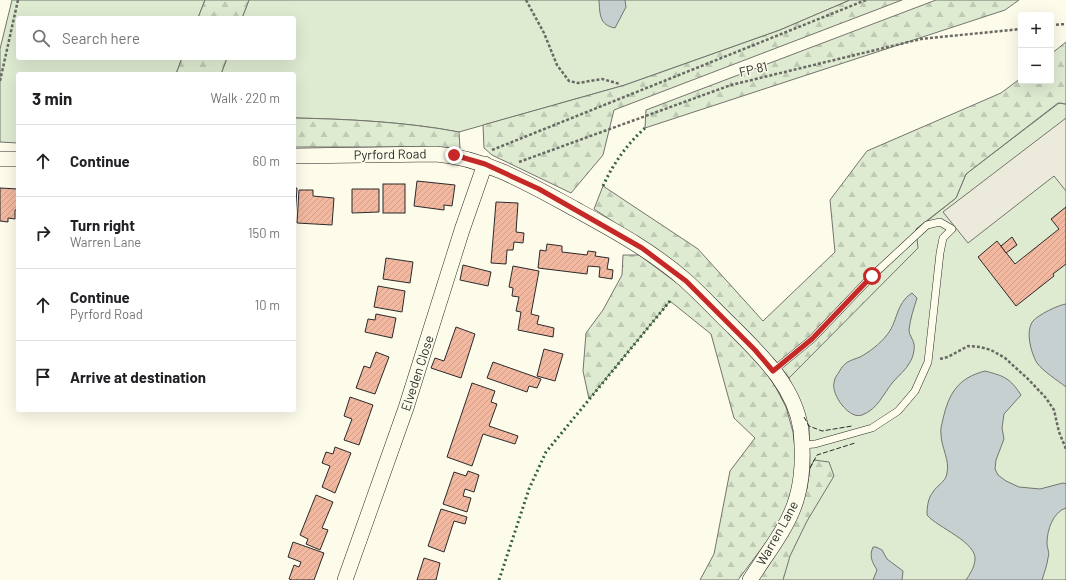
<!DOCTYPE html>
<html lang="en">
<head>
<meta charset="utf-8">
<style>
  :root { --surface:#fff; --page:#f2f2f2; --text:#202124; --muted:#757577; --line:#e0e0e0 }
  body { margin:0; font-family:Barlow,sans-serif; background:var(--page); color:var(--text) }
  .controls { position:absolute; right:12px; top:12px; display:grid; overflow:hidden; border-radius:4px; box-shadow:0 4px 16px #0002 }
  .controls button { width:36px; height:36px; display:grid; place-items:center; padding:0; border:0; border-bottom:1px solid var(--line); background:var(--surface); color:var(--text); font:20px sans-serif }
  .stop { position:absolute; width:12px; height:12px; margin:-9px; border:3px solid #c62828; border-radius:50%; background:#fff }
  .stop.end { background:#c62828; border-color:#fff; box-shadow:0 1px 4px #0008 }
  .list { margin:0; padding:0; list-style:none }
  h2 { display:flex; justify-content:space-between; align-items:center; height:52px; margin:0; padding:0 16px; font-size:17px }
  h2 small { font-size:13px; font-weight:400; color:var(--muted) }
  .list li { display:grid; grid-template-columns:26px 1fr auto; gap:12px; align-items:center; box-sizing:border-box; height:72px; padding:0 16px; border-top:1px solid var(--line) }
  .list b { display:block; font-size:15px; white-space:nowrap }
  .list p { margin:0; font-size:13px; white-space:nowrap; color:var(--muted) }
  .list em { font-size:13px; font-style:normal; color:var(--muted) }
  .icon { flex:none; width:22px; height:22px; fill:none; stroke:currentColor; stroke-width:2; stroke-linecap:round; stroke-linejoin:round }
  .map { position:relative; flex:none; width:1066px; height:580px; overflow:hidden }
  .search { position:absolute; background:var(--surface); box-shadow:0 4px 16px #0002; left:16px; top:16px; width:280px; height:44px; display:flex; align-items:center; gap:10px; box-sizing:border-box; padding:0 14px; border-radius:4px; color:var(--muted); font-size:15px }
  .panel { position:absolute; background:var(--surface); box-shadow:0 4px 16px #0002; left:16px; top:72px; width:280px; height:340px; border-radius:4px }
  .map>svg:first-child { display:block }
  .green { fill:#deebd1; stroke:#74746e }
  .forest { fill:url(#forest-firs); stroke:#74746e }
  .parking { fill:#eceadb; stroke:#74746e }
  .water { fill:#c7d0d0; stroke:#74746e }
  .building { fill:url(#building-hatch); stroke:#2b2b2b }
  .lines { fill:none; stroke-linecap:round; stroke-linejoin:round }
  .service-casing { stroke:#2b2b2b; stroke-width:8 }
  .minor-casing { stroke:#2b2b2b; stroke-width:16 }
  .path { stroke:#6a6964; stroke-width:2.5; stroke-dasharray:3 2; stroke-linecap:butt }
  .service { stroke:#fdfbea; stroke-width:7 }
  .minor { stroke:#fdfbea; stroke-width:15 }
  .hedge { stroke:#34623c; stroke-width:3; stroke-dasharray:2 3; stroke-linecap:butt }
  .fence { stroke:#2b2b2b; stroke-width:1; stroke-dasharray:5 2; stroke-linecap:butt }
  .route { stroke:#c62828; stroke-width:5 }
  .labels { text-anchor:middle; stroke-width:3; stroke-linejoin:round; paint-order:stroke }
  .street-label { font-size:13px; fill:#2b2b2b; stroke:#fdfbea }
</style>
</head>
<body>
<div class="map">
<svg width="1066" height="580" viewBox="0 0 1066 580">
  <defs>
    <pattern id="forest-firs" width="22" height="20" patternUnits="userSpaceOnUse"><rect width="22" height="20" fill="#deebd1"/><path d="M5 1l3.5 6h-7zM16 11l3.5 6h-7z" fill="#bfcab4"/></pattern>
    <pattern id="building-hatch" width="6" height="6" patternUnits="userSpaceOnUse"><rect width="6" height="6" fill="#f2b8a0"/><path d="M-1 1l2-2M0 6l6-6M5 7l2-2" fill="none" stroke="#d09e8a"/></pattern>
  </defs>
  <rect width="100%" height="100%" fill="#fdfbea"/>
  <g class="green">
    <path d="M12,0H205L198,18H18V58H182L176,74H18V143L0,142V49Z"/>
    <path d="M249,0H850L780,30L625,85L459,132C407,122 347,119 294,118V74H221L227,58H294V18H242Z"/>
    <path d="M1059,103L1066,104V580H755L794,521L807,489L810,468L809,426L803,414L789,378L775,360L916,230L956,198L966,174Z"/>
  </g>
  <g class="forest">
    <path d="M205,0H249L242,18H198Z"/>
    <path d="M850,0H902L614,110L603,155L571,193L492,155L484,148L483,125L625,85L780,30Z"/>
    <path d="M936,0H1019L1005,10L645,128L646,110Z"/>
    <path d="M1066,42V104L1058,103L966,174L956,198L916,229L918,248L789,378L775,360L749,334L658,251L594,209L603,186L698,249L763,321L835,252L830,200L867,151L1001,93L1021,78V81H1051V54Z"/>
    <path d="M182,58H227L221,74H176Z"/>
    <path d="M294,118C347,119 407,122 459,132L460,149L434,147H294Z"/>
    <path d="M623,255H639L681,286L740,343L762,367L775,386L786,407L793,432L796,459L794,484L786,510L770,537L738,580H700L714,554L730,471L755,438L734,418L711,334L670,301L589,399L583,371L586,333L603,310L622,275Z"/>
    <path d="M814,460L829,462L834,476L807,521L790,556L783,580H755L794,521L807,489L810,468Z"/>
  </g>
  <path class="parking" d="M1066,118V191L1054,176L968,243L943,212Z"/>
  <g class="water">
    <path d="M599,0H625L626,7L615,28C599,25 600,14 599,0Z"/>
    <path d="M912,293L917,298C914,308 910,319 909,330C909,335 913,339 914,344C915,348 913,358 910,362C906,370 899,375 893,382C883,394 878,409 862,415C849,420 831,394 834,383C834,379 837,375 839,372C845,361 850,361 860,357C868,353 881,343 886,336C898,323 895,304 912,293Z"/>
    <path d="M1066,304V387C1057,380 1044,372 1037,363C1031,353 1025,331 1033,321C1038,315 1058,305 1066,304Z"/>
    <path d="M985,371C1004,376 1010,378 1021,395L1004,414L1002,428L1004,439L996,460L995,469L998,475L1006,481L1019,487L1040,489L1063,483L1066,484V508C1053,512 1047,530 1047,543C1047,548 1050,553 1048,558C1047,566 1044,573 1042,580H966C970,574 974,568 975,560C977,542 938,528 927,515C927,507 928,498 933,492C937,485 946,482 947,473C950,460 941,447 941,434C940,429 942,424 943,419C949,393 958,378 985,371Z"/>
    <path d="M873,547H876L882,550L887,559L903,571L902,580H873L877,570C872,562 869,556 873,547Z"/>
  </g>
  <g class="building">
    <path d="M417,181L455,185L452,206L444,205V210L414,206Z"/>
    <rect x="383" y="184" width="22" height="29"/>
    <path d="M0,188L18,189V210H15V219L8,218V222L0,221Z"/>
    <path d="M294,188H297L295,219H294Z"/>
    <path d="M352,189H379V212L352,213Z"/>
    <path d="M299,190H313V196L334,198L332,225L297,223Z"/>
    <path d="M496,202L518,203L516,232L524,233L523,243L514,242L513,250H507L506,264L491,263Z"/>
    <path d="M1066,207V264L1053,274L1054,276L1016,306L978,257L997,241L1015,264L1059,229L1051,219Z"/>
    <path d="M1012,237L1017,245L1006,253L1001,246Z"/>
    <path d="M547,244L562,246V252L587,255L588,251L596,252L595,256L609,258L607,269L613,270L612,279L599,277L600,267L588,266L587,274L538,268L540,250L546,251Z"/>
    <path d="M386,258L413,262L410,283L383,279Z"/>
    <path d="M463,265L491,272L488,286L460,280Z"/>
    <path d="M513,266L539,271L531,314L539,316L537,324L554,328L553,337L518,330L521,312L516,311L519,297L512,296L513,288L509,287Z"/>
    <path d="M378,286L405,291L402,312L374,307Z"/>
    <path d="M376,314L396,318L392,338L365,332L368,319L375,320Z"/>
    <path d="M456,327L475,334L461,378L431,368L435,358L444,361Z"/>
    <path d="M544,349L563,354L555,381L537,376Z"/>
    <path d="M376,352L389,357L375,394L356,388L364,366L370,368Z"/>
    <path d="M493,362L541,379L537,388L529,386L527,392L487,378Z"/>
    <path d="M472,383L495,391L491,402L497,404L489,426L518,436L515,444L483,434L472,466L447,457Z"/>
    <path d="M350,397L373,405L359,445L344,440L352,419L344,416Z"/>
    <path d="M335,447L351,453L335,493L322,487L330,466L322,463L326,452L333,454Z"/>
    <path d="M468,471L479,475L474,492L465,489L463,496L471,498L467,512L443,504L454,472L466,476Z"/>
    <path d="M316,495L333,502L322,528L328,530L320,550L306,544L308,539L300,535Z"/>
    <path d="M441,509L467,517L465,524L454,521L444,552L428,546Z"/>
    <path d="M293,542L324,553L314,580H292L289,579L294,565L299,567L301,562L288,557Z"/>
    <path d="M424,558L440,563L436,580H417Z"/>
  </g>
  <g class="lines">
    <defs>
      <path id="service" d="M773,371L812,339L872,276L927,225L940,222L952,229L943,238L940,253L928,362L915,391L898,411L872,428L815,444L802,445"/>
      <g id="minor">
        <path d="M294,156L436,154C486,158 531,185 575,209C613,230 652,251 685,280C702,295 717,312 733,327C762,356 795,387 801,430C803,451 803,476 797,497C789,527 766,554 750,580"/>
        <path d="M0,159H18"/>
        <path d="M345,580L406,408L462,230L485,164"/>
      </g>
    </defs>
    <use href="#service" class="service-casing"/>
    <use href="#minor" class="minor-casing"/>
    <g class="path">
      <path d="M526,0L544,33L557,65L569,81L578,83L602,79L620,84"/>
      <path d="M1051,25L1066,24"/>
      <path d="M0,81L18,0"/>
      <path d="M492,150L866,0"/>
      <path d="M519,162L731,85L921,39L1021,29"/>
      <path d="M940,359L948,357L968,346L980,347L991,350L1005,358L1028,379L1046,398L1054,410L1059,432L1066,449"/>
    </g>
    <use href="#service" class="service"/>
    <use href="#minor" class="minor"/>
    <g class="hedge">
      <path d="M603,186C613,164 627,144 645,128"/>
      <path d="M499,580L529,489L546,452L670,301"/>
    </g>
    <g class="fence">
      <path d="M804,417L809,426L822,431L852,426"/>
      <path d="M810,468L817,455L855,443"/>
    </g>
  </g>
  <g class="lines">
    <path class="route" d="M454,155L485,164L539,189L642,248L686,281L755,350L773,371L812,339L872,276"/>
  </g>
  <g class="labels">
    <g class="street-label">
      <text transform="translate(753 69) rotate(-13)" y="5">FP 81</text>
      <text transform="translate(390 154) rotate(-1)" y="5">Pyrford Road</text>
      <text transform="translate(417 373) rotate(-72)" y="5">Elveden Close</text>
      <text transform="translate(777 533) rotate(-61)" y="5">Warren Lane</text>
    </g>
  </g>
</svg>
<div class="controls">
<button>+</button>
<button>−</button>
</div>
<div class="stop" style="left:872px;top:276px"></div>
<div class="stop end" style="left:454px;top:155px"></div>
<div class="search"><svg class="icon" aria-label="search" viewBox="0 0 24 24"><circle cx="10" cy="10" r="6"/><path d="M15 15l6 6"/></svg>Search here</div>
<section class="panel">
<h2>3 min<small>Walk · 220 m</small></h2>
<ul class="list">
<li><svg class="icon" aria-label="ahead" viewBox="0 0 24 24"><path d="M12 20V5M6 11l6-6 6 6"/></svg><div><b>Continue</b></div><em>60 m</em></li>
<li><svg class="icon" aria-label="right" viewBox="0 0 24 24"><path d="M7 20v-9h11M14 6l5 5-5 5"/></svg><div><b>Turn right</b><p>Warren Lane</p></div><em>150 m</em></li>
<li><svg class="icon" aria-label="ahead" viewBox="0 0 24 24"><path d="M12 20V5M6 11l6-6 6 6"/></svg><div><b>Continue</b><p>Pyrford Road</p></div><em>10 m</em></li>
<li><svg class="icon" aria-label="arrive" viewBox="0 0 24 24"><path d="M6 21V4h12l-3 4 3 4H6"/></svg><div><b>Arrive at destination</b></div></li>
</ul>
</section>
</div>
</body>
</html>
